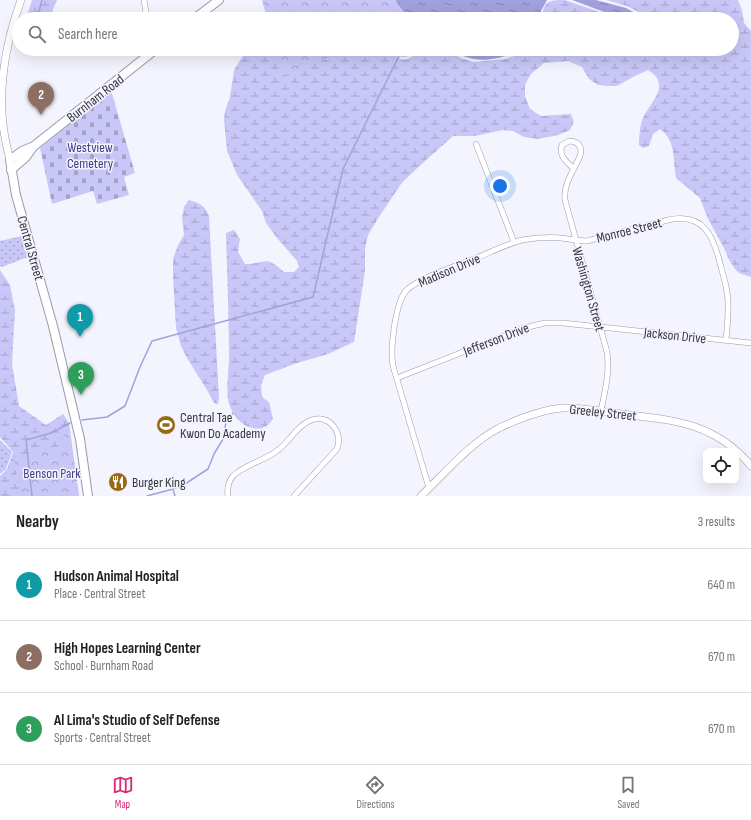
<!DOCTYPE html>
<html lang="en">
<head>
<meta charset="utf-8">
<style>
  :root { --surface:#fff; --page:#f2f2f2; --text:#222; --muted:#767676; --line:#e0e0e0; --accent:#db2777 }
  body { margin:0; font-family:"Sofia Sans Condensed",sans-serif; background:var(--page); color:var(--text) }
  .controls { position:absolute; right:12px; bottom:12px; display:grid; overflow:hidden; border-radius:8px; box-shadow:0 4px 16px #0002 }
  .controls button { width:36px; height:36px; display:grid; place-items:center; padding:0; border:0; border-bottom:1px solid var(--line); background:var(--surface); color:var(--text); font:20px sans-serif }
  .you { position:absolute; left:500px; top:186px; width:14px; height:14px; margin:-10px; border:3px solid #fff; border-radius:50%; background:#1a73e8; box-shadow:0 0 0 6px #1a73e833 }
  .badge { display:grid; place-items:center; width:26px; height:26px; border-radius:50%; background:var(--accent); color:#fff; font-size:13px; font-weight:700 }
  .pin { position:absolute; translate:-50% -33px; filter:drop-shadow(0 1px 2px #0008) }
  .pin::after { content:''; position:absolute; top:21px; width:14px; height:12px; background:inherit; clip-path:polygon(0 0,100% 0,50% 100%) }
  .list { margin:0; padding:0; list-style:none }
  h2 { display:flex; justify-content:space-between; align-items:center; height:52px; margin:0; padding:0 16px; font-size:17px }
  h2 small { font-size:13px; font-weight:400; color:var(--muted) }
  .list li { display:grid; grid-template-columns:26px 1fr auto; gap:12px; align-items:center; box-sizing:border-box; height:72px; padding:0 16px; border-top:1px solid var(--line) }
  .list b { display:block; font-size:15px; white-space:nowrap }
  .list p { margin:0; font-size:13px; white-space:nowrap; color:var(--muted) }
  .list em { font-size:13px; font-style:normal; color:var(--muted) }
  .icon { flex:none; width:22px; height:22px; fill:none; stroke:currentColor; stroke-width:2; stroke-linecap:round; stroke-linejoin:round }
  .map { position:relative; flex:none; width:751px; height:496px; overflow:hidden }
  .search { position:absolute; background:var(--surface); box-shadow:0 4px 16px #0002; left:12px; right:12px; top:12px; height:44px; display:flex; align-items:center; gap:10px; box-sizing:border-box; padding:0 14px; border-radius:22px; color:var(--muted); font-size:15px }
  .sheet { height:268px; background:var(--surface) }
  nav { display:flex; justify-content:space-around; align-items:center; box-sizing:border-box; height:56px; border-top:1px solid var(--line); background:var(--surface); font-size:11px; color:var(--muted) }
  nav a { display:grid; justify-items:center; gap:2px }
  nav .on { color:var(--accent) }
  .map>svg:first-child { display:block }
  .grass { fill:url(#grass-dots) }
  .wetland { fill:url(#wetland-marsh) }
  .cemetery { fill:url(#cemetery-stones) }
  .park { fill:url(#park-crowns) }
  .water { fill:url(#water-ripples) }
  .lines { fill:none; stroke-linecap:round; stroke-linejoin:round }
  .stream { stroke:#a3a0df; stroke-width:1.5 }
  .street-casing { stroke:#9999a9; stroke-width:6 }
  .secondary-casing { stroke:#9999a9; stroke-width:8 }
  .primary-casing { stroke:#9999a9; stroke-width:10 }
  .street { stroke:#fff; stroke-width:5 }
  .secondary { stroke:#fff; stroke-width:7 }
  .primary { stroke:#fff; stroke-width:8 }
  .labels { text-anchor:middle; stroke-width:3; stroke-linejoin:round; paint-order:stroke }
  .street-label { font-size:14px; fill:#37363e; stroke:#f4f4ff }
  .park-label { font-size:14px; fill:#463c87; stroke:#f4f4ff }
  .poi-label { font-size:14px; fill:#37363e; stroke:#f4f4ff; text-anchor:start }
</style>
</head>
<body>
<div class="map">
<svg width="751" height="496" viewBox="0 0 751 496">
  <defs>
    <pattern id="grass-dots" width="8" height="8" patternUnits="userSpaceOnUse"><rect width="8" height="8" fill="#c9c7f7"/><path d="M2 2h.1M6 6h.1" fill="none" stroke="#a4a2c9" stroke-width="1.8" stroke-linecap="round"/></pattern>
    <pattern id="wetland-marsh" width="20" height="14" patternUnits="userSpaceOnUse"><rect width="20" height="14" fill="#c9c7f7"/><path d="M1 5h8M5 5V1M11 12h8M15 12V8" fill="none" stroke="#a4a2c9"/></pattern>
    <pattern id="cemetery-stones" width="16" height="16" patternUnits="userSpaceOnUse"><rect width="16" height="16" fill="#c9c7f7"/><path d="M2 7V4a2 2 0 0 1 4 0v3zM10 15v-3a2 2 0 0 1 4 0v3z" fill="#a4a2c9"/></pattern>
    <pattern id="park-crowns" width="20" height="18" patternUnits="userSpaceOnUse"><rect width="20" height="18" fill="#c9c7f7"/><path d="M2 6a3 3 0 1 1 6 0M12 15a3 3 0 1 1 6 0" fill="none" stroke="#a4a2c9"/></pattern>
    <pattern id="water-ripples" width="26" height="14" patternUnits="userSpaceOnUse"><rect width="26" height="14" fill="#a3a0df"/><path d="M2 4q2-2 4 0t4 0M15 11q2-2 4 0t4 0" fill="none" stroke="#8683b6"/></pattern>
  </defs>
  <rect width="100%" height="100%" fill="#f4f4ff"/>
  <g class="grass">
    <path d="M22,236L28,257L2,267L0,266V241Z"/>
    <path d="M0,440L12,452L6,469L0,474Z"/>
  </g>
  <g class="wetland">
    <path d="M32,0H57L49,19H26Z"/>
    <path d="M565,0L613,17L618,19H542C543,1 549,0 565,0Z"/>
    <path d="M606,0H738L742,10L744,23L751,31V277L739,273L735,269L728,258L725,250L708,219L700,198L676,178C673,161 676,140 660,129L653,134L649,146L643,148L639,145C639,137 640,125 643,118C651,101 672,85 648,70L635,76L617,86H609L598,85L589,79L582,67L568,61L544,63L531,74L525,85V96L530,109L541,116L571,114L574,122L570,130L558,135L538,139L524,137L513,131L503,130L475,136H453L414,171L401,184L379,217L368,235L365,249V271L354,342L328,354L294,364L265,375L261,385L262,397L269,402L273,419C267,427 263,430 253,428C244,427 235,418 231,409C224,396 229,372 229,358C229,316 227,275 226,233L234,230L240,239L238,252L245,264C267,264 264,254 284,272H294L299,267L297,261L277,238L266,223L262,211L237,175L227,151L224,120L225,111L230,97L234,70L244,54L254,50C267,54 278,54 291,49H393C399,67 412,58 421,49H444L463,59L474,62L505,59L528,52L545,50L547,49H732V19H652L627,6Z"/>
    <path d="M189,200C200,203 205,206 209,216L219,398L218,404L214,403L207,390L187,358L181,346L176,328L173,276V259L178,245L184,235L182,217L184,207Z"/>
    <path d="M0,270L10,285L15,310L12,364L19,406L46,425L63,414L69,423L79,496H0V476L7,469L13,452L0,437Z"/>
  </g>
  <path class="cemetery" d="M111,90L135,173L124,177L129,195L97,204L93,191L52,204L40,148Z"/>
  <g class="park">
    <path d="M262,0H394L397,2L411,19H267Z"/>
    <path d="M274,49H350L281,77Z"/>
    <path d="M69,427L79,496H20L14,457L57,447Z"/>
  </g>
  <g class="water">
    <path d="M395,0H547L541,11L539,19H409Z"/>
    <path d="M572,0H596L626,8L646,19H623Z"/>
    <path d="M396,49H417C411,55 408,58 399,56Z"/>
    <path d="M448,49H536C525,50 516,54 505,56C482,63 469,60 448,49Z"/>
  </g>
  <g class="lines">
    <g class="stream">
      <path d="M37,19L42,0"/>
      <path d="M82,420L107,417L125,406L140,367L152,341L313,297L343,169L399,56"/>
      <path d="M173,489L175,496"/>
      <path d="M32,496L26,440L51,433L70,423"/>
      <path d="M147,496L173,489L185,484L208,469L214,454L223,439L226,422L233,413"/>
    </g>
    <defs>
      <g id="street">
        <path d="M144,0L147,19"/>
        <path d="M476,144L514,242"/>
        <path d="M574,169C567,162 558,156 562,145L569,141C578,141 583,147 580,156C574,170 563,184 565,200L607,352C610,373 605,390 601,411"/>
        <path d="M397,378L524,328L545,323H563L751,343"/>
        <path d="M429,488L393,366C390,349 395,306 405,292C416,278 462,264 479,257C493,251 507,244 522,240C535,238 548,237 561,238C570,239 578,241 587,241L668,220C705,212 714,238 721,267C725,281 729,295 728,310C728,320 727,330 726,340"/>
        <path d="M228,496C227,489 228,482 233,476C245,464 265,461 278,450C289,442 296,427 309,421C327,412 344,431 337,449L294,496"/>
      </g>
      <g id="secondary">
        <path d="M10,160C6,145 3,130 2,114C0,76 8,36 21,0"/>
        <path d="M421,496C445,473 470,443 499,428C518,419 541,410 562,408C580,407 596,411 614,413C668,420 713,420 751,466"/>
      </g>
      <g id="primary">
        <path d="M194,19L219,0"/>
        <path d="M11,170L26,157L33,147"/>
        <path d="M88,496L80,439L53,326L16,195L10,160L22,151L34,146L156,49"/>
      </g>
    </defs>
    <use href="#street" class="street-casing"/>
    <use href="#secondary" class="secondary-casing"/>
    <use href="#primary" class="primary-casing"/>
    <use href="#street" class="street"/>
    <use href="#secondary" class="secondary"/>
    <use href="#primary" class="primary"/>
  </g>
  <defs>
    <symbol id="stadium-disc" viewBox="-11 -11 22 22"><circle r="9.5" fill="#956916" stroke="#f4f4ff"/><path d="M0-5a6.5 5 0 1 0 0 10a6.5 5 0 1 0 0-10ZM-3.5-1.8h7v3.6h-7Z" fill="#fff"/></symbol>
    <symbol id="restaurant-disc" viewBox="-11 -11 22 22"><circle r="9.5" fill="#956916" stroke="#f4f4ff"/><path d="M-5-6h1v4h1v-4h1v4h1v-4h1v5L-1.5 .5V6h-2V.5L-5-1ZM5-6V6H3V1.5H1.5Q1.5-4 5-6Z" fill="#fff"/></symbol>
  </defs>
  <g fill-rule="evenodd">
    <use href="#stadium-disc" x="155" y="414" width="22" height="22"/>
    <use href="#restaurant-disc" x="107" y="471" width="22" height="22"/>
  </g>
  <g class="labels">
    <g class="street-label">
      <text transform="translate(95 98) rotate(-38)" y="5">Burnham Road</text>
      <text transform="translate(629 230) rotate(-14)" y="5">Monroe Street</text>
      <text transform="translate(31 248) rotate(74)" y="5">Central Street</text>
      <text transform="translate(449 270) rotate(-23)" y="5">Madison Drive</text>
      <text transform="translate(589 289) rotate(74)" y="5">Washington Street</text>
      <text transform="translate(675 335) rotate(6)" y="5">Jackson Drive</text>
      <text transform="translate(496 339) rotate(-21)" y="5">Jefferson Drive</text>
      <text transform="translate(603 412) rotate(6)" y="5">Greeley Street</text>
    </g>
    <g class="park-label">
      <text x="90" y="152">Westview<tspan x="90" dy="16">Cemetery</tspan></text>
      <text x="52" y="478">Benson Park</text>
    </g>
    <g class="poi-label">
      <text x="180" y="422">Central Tae<tspan x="180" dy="16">Kwon Do Academy</tspan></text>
      <text x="132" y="487">Burger King</text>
    </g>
  </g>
</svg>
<div class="controls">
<button><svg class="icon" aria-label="locate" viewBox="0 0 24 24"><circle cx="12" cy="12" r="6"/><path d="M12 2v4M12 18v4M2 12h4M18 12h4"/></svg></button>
</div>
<div class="you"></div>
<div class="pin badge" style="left:80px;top:337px;background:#0f9aa8">1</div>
<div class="pin badge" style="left:41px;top:115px;background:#8d6e63">2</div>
<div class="pin badge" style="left:81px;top:395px;background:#2e9e5b">3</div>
<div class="search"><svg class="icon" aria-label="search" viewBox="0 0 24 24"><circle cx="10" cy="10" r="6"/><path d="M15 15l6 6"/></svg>Search here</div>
</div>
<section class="sheet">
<h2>Nearby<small>3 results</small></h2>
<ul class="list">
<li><span class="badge" style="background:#0f9aa8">1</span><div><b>Hudson Animal Hospital</b><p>Place · Central Street</p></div><em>640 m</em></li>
<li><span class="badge" style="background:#8d6e63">2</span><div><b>High Hopes Learning Center</b><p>School · Burnham Road</p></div><em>670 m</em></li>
<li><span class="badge" style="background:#2e9e5b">3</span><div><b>Al Lima's Studio of Self Defense</b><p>Sports · Central Street</p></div><em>670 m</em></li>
</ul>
</section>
<nav>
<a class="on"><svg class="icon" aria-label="map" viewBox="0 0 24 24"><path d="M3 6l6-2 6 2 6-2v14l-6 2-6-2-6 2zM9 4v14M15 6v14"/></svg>Map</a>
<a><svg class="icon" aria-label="directions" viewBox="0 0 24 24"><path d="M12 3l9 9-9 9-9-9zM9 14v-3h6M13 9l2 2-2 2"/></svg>Directions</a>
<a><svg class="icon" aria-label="saved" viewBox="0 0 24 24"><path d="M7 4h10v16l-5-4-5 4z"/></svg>Saved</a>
</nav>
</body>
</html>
